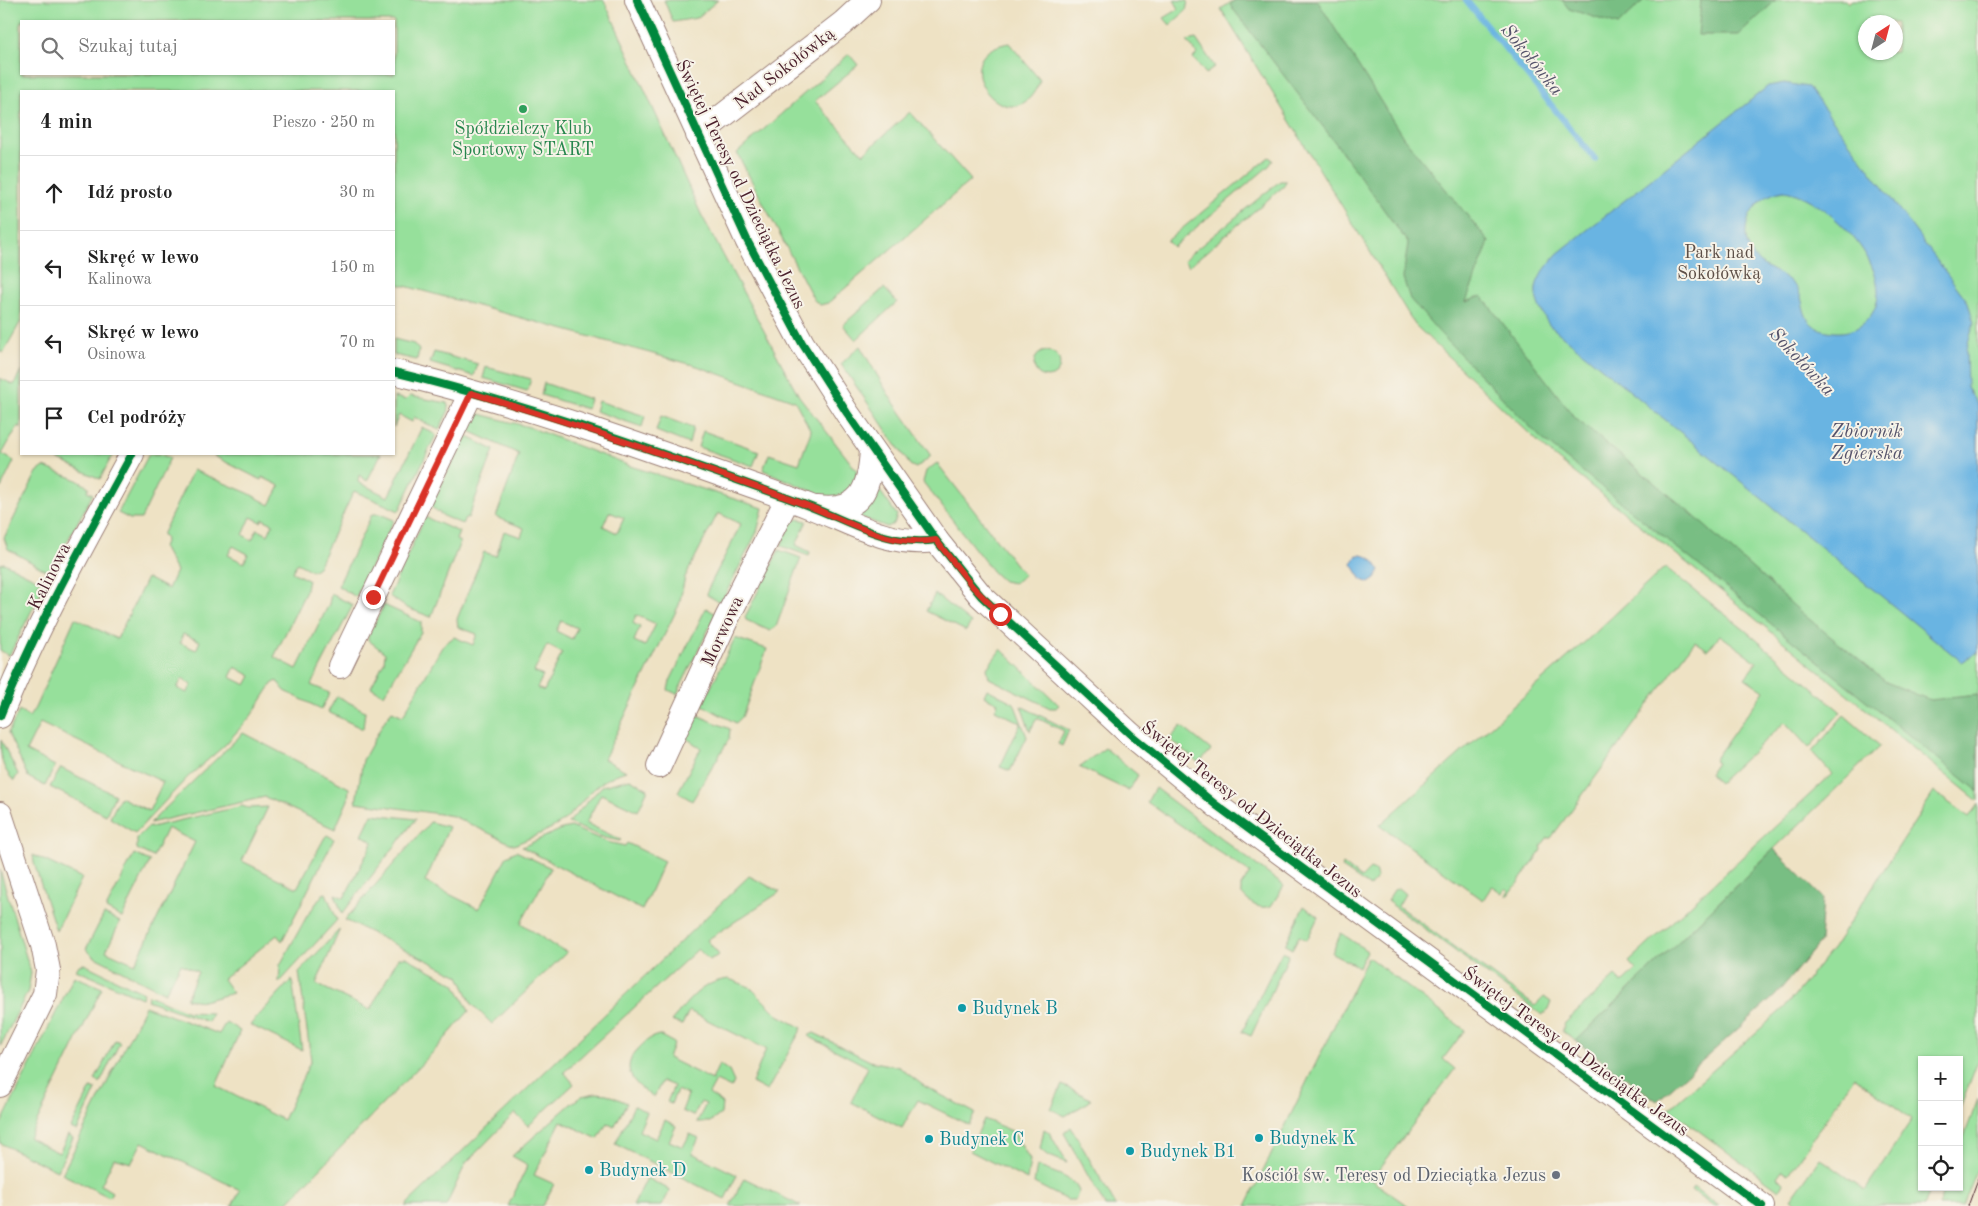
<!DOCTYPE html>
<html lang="pl">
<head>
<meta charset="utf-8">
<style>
  :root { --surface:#fff; --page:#f6f6f6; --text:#222; --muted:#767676; --line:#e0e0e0 }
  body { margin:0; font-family:"Old Standard TT",serif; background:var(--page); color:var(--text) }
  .controls { position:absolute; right:15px; bottom:15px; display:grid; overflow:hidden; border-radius:0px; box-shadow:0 1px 4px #0004 }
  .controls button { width:45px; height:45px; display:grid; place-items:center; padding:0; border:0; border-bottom:1px solid var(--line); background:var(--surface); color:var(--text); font:25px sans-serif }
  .compass { position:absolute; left:1858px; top:15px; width:45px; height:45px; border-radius:50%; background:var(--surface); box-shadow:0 1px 4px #0004; rotate:36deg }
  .stop { position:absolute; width:15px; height:15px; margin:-11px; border:4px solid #d93025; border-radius:50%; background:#fff }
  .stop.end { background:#d93025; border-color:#fff; box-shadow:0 1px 5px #0008 }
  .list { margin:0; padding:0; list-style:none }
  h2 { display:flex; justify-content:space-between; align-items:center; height:65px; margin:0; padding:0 20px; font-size:21px }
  h2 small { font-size:16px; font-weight:400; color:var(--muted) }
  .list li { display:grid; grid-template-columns:32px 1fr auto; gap:15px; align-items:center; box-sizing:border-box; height:75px; padding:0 20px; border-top:1px solid var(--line) }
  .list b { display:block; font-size:19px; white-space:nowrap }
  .list p { margin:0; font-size:16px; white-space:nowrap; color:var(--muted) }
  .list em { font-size:16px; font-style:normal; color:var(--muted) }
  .icon { flex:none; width:28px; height:28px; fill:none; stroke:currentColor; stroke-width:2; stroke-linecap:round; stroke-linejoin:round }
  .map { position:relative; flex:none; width:1978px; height:1206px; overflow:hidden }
  .search { position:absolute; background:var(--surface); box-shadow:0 1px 4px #0004; left:20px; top:20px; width:375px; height:55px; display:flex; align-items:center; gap:12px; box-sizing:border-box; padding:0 18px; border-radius:0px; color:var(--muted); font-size:19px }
  .panel { position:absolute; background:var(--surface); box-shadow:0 1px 4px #0004; left:20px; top:90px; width:375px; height:365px; border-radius:0px }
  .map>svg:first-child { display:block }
  .green { fill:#96e09b; stroke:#708063; fill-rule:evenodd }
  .forest { fill:#78be83; stroke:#616e57 }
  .water { fill:#69b4e2; stroke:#5a6a86; fill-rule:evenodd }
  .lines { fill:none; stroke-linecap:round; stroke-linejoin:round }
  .stream { stroke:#69b4e2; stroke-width:6 }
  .minor-casing { stroke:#9c8078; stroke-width:26 }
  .minor { stroke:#fff; stroke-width:24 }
  .tram { stroke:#4a1f2b; stroke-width:1 }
  .cycleway-casing { stroke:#f7f3e8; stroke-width:11 }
  .cycleway { stroke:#00873e; stroke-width:8 }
  .route { stroke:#d93025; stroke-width:6 }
  .leisure-dot { fill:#2e9e5b; stroke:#f7f3e8; stroke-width:2 }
  .culture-dot { fill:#0f9aa8; stroke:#f7f3e8; stroke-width:2 }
  .worship-dot { fill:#6b7280; stroke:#f7f3e8; stroke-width:2 }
  .labels { text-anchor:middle; stroke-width:4; stroke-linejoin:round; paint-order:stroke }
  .street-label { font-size:18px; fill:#4a1f2b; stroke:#f7f3e8 }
  .leisure-label { font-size:18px; fill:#27864d; stroke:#f7f3e8 }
  .park-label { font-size:18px; fill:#5d4f47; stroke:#f7f3e8 }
  .culture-label { font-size:18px; fill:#0d838f; stroke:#f7f3e8; text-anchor:start }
  .worship-label { font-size:18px; fill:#5b616d; stroke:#f7f3e8; text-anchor:end }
  .water-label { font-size:19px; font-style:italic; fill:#55536b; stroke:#f7f3e8 }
</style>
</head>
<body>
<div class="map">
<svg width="1978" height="1206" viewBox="0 0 1978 1206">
  <rect width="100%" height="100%" fill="#f7f3e8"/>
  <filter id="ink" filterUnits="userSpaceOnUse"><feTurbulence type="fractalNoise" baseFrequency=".02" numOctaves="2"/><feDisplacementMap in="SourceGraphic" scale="10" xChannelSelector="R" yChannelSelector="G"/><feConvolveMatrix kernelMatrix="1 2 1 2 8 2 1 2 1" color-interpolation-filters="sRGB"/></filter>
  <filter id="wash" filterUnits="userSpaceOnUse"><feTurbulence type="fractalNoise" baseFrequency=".0096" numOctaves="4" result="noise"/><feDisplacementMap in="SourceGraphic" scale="20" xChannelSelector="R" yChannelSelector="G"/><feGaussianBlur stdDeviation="1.12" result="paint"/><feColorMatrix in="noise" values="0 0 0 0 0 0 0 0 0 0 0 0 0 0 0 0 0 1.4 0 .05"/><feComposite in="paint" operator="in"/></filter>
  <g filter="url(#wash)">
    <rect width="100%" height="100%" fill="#eee2c4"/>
    <g class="green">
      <path d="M0,0H604L701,214L799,396L857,471L853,487L842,494L828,498L763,470L769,454L799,464L811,431L795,401L697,366L394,283V91H21V321L3,353L0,351ZM21,21H394V74H21Z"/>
      <path d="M664,0H718L697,18L673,22Z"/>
      <path d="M1174,0L1188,1L1186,11L1170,25L1164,18L1179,9Z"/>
      <path d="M1234,0H1845L1848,3L1852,0H1978V801L1660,541L1552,455L1415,325L1221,9ZM1866,22H1896V52H1866Z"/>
      <path d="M1196,39L1215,67L1206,74L1193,58L1197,54L1187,41Z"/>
      <path d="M1009,43L1040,80C1014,151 936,56 1009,43Z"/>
      <path d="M849,54L858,65L815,101L863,154L910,112L971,180L828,303L820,305L814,300L737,153Z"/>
      <path d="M1269,157L1273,160L1269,166L1173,247L1167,241Z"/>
      <path d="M1280,181H1286L1284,186L1189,266L1184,261L1187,257Z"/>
      <path d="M884,288L897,302L856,340L843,325Z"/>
      <path d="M394,339L414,344L419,350L417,360L394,355Z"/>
      <path d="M860,346L890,397L931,456L916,468L910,465L841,364Z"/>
      <circle cx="1047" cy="364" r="13"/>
      <path d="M434,352L478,364L474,376L430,363Z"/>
      <path d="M486,367L531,379L527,391L483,378Z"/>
      <path d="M21,370V428L18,426L2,454L14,461L0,490V378L14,385Z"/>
      <path d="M544,383L590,399L587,409L541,395Z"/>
      <path d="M410,396L447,403L449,410L439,430L414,417L412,422L399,415L394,427V397L406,400Z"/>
      <path d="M598,401L645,416L642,427L595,411Z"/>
      <path d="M476,413L529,427L630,466L763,508L757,532L721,603L707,595L708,589L741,524L718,513L685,577L679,605L604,759L626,771C591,782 588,800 563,821C550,831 529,838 514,845L453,816L356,802L363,760L385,720L392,711L403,716L443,645L454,637L473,645L477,634L458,627L457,619L484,552L496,556L504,531L521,537L524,528L496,517L519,454L467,430ZM609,512L624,518L617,533L603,526ZM636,615L656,624L645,646L634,641L640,627L633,623ZM561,621L577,628L572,639L556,631ZM547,645L562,653L544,691L537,688L543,676L534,672Z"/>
      <path d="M661,416L693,428L689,444L656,431Z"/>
      <path d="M422,427L436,435L399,511L354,491L318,567L312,571L297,563L292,572L308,580L305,593L274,657L297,669L329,604L331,594L353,605L311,685L330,693L321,709L285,691L277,681L272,684L251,716L224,746L188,777L135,833L110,818L120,797L149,811L163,782L40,723L26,751L55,766L45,786L28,777L8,733L19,711L29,717L35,708L75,618L117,639L147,578L168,589L176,571L163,547L166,539L162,535L193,470L248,493L270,505L280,486L262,477L261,480L214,456L216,454H381L367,481L359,475L358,482L388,497ZM251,517L261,522L263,519L273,524L268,535L257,529L252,540L243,535ZM233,546L248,554L244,563L228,555ZM183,634L200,641L196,650L180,643ZM235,667L251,676L246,685L230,677ZM182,679L192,685L187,693L177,688Z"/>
      <path d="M703,431L759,451L753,466L698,447Z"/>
      <path d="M466,436L494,450L468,518L466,517L462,524L445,517L430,506Z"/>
      <path d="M56,454H113L100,479L57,459Z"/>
      <path d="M149,454H160L170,458L141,519H130L118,513Z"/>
      <path d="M937,463L1024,575L1014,583L1003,581L993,572L923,482L926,471Z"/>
      <path d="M44,467L75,479L89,487L87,491L93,494L50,573L8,549L4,538L37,472Z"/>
      <path d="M880,491L897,515L894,524L887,527L858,516L871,506Z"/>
      <path d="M372,514H380L394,520L356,597L338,586Z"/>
      <path d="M425,517L459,532L456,540L460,542L431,617L407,608L389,596Z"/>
      <path d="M798,519L807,521L796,545L810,552L809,556L781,546L791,523Z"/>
      <path d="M779,550L801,558L776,627L770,631L746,620L745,617Z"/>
      <path d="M4,563L40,581L38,585L43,588L9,656L0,650V564Z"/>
      <path d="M1665,567L1746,631L1841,712L1809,748L1785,722L1719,783L1709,774L1717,762L1714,760L1764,691L1745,678L1757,662L1720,635L1708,650L1695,641L1551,838H1547L1541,846L1542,850L1509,895H1506L1509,891L1506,888L1502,893L1492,886L1483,900L1380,825L1596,632Z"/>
      <path d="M935,594L971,623L966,631L926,611Z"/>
      <path d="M384,605L421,622V632L384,695L371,687L384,662L385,653L368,640V636Z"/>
      <path d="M706,608L716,614L677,694L668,690L670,681Z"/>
      <path d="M735,638L767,649L742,717L736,723L702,705Z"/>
      <path d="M1001,649L1059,705L1056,708H1050L989,678L987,668Z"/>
      <path d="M987,689L1014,703L1027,737L1010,771L1000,767L1021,723L995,710L998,703L984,696Z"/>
      <path d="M337,696L365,711L363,729L328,712Z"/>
      <path d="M1021,706L1069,730L1062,746L1058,744L1064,731L1037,718L1030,731Z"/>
      <path d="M697,715L730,729L729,739L692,801L678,792L701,748L686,738Z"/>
      <path d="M1844,715L1880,746L1576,1041L1562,1031L1565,1023L1615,976L1622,983L1636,970L1629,962L1832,774L1812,752Z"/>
      <path d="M1181,726L1211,750L1199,763L1170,739Z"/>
      <path d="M243,733L349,788L348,800L335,829L265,797L150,823Z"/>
      <path d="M1,740L18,774L14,781C2,768 0,759 1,740Z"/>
      <path d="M1105,748L1138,775L1129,791L1079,767Z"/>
      <path d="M61,768L115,795L106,815L50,787Z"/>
      <path d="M630,779L648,789L638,811L601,794L586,823L621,840L620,841L605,838L568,823L602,786Z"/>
      <path d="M1155,788L1284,886L1271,906C1258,910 1249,903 1241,893V886L1250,873L1147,802Z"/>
      <path d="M1934,792L1969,817L1978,804V1061L1959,1111V1060H1922V1187H1931L1924,1206H1801L1791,1199L1820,1158L1865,1190L1912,1119L1854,1077L1789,1174L1782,1170L1777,1177L1783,1183L1779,1190L1669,1109L1785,1007L1833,948Z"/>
      <path d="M242,806L248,808L268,807L242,861L297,888L325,837L327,835L334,839L282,941L277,935L223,979L233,993L203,1001L186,999L198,972L181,964L165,993L93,956L86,949L104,914L120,922L106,951L135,964L195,842L167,828L153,857L137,849V838L147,828Z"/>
      <path d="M372,814L416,819L342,914L335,894L344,898L373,842L362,835Z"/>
      <path d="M430,822L449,827L425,882L479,909L507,856L516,851L551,868L521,923L554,946L567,952L492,1024L472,1004L459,976L345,920Z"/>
      <path d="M571,827L607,842L625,846L627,843L664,861L642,910L522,847L562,829Z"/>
      <path d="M134,854L150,861L122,918L106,909Z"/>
      <path d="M33,855L82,878L56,931L34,863Z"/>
      <path d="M1343,864L1361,878L1370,869L1375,871L1377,877L1370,887L1341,867Z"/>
      <path d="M0,870L31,973L28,991L0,1047Z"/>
      <path d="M749,876L780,892L707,940L719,955L709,960L698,949L564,1072L574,1084L528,1126L515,1113L466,1163L446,1206H405Z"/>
      <path d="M1398,888L1405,894L1398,906L1535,1006L1544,997L1551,1002L1548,1010L1542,1015L1387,901L1394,890Z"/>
      <path d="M326,893L337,920L279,983L280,965L307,916L323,894Z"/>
      <path d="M1304,906L1318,917L1307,940L1299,936L1292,949L1285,945Z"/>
      <path d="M340,929L316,984L370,1010L398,958L406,957L455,984L469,1011L436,1049L284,1206H232L240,1190L142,1142L131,1163L114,1158L101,1185L112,1192L109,1197L62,1174L145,1006L219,1034L226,1022L240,1031L216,1086L283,1120L311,1060L299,972Z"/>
      <path d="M1341,933L1367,951L1359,967L1332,953Z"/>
      <path d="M1282,952L1289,955L1251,1036L1242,1032Z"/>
      <path d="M1368,957L1465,1030L1443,1059L1455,1069L1371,1180L1408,1206H1246Z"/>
      <path d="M84,964L144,993L142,998L76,970L79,965Z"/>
      <path d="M74,976L102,988L29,1138L59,1153L68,1135L73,1138L57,1171L0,1143V1126Z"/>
      <path d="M292,979L302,1050L250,1025Z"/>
      <path d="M729,979L750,987L778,1015L802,1028L767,1091L752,1083L766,1049L689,1011L682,1025L671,1021C689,1001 700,982 729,979Z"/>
      <path d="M149,995L188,1012L212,1013L208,1022L147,1000Z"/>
      <path d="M814,1033L870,1061L899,1067L924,1086L975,1113L969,1125L918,1100L902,1128L851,1102L868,1067L808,1036Z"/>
      <path d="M659,1035L674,1043L668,1058L712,1080L719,1064L729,1071L734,1082L731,1088L716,1081L709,1094L722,1103L721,1114L710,1122H697L706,1104L701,1102L693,1116L682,1111L688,1095L677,1090L671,1104L667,1102L674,1086L662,1081L654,1097C634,1085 618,1069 639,1048C645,1042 650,1037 659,1035Z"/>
      <path d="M115,1040L120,1042L100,1083L95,1080Z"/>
      <path d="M1062,1085L1091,1099L1089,1102L1065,1116L1051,1109Z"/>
      <path d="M91,1088L96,1090L77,1131L71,1128Z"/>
      <path d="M596,1093L607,1094L627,1103L614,1127L607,1123L598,1139L561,1121L534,1175L554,1184L543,1206H508L528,1165L512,1156L572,1103L582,1096Z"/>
      <path d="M1978,1099V1167L1963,1206H1938L1945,1187H1959V1150Z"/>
      <path d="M634,1106L647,1112L639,1131L656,1139L665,1120L676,1126L669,1141L683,1147L690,1134L699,1138L692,1153L737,1175L725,1199L615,1144Z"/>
      <path d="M984,1119L1012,1131L1016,1136L1030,1160L1027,1180L970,1151Z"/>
      <path d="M1071,1127L1116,1206H1105L1064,1133Z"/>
      <path d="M1044,1129L1049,1132L1067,1163L1047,1155L1040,1149Z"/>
      <path d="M1037,1166C1050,1172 1073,1176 1079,1191L1075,1200H1067L1034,1183Z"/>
      <path d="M647,1178L670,1190L662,1206H633Z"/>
      <path d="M744,1178L801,1206H730Z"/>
      <path d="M1693,1187L1719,1206H1714L1691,1190Z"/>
    </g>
    <g class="forest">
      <path d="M1235,0H1317L1403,137L1489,242L1466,302L1482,296L1575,418L1685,508L1803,614L1886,682L1930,700L1978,695V791L1541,438L1438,331L1410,299L1403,278L1408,243L1337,145L1230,5Z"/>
      <path d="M1562,0H1644L1618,25L1569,9Z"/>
      <path d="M1701,0H1776L1739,35H1698Z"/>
      <path d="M1774,849L1823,898L1820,942L1775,996L1657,1101L1576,1041Z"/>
    </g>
    <g class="water">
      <path d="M1784,83L1808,87L1968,302L1974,323L1966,350L1967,387L1978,406V652L1962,662L1549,325C1528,290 1533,283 1557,254L1751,100L1768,86ZM1784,191C1826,196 1906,276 1868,319C1859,329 1848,333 1834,332C1794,328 1810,300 1793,284C1783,273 1766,270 1756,259C1733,233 1752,195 1784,191Z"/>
      <path d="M1357,555C1369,554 1374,561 1380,571L1375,579L1369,583L1362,580L1352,564Z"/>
    </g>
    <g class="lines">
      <path class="stream" d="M1466,0L1595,159"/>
    </g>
  </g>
  <g filter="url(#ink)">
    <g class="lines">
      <defs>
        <g id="minor">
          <path d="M637,0L748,242L775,293L802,343L847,413L936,540L981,596L1130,734L1216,805L1762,1206"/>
          <path d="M698,135L843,23L868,0"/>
          <path d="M394,372C515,401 633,443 751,485C771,492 791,499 811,507C853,523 890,547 936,540"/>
          <path d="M817,508C862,514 870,487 872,450"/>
          <path d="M340,666L471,393"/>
          <path d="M0,716C37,625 85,540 132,454"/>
          <path d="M659,766L727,618L788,498"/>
          <path d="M0,814L43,945L48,970L45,994L0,1085"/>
        </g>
      </defs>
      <use href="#minor" class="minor-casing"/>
      <use href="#minor" class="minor"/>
      <path class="tram" d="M1968,1206L1978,1179"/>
      <defs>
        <g id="cycleway">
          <path d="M637,0L748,242L775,293L802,343L847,413L936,540L981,596L1130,734L1216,805L1762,1206"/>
          <path d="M394,372C515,401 633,443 751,485C771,492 791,499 811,507C853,523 890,547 936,540"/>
          <path d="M0,716C37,625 85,540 132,454"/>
        </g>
      </defs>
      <use href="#cycleway" class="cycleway-casing"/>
      <use href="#cycleway" class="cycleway"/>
    </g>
  </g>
  <g class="lines" filter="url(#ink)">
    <path class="route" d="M373,597L471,393C565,421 658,452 751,485C771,492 791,499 811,507C854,524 889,547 936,540L972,586L1000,614"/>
  </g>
  <circle class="leisure-dot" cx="523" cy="109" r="5"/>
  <g class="culture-dot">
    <circle cx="962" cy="1008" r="5"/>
    <circle cx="1259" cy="1138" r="5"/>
    <circle cx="929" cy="1139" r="5"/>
    <circle cx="1130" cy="1151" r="5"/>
    <circle cx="589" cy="1170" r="5"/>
  </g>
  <circle class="worship-dot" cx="1556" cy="1175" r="5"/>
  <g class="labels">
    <g class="street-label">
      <text transform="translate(784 68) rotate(-38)" y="6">Nad Sokołówką</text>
      <text transform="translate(741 184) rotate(64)" y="6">Świętej Teresy od Dzieciątka Jezus</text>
      <text transform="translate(49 576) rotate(-63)" y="6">Kalinowa</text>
      <text transform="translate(722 631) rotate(-65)" y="6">Morwowa</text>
      <text transform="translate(1252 809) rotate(38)" y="6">Świętej Teresy od Dzieciątka Jezus</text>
      <text transform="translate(1576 1051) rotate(36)" y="6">Świętej Teresy od Dzieciątka Jezus</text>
    </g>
    <g class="leisure-label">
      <text x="523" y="134">Spółdzielczy Klub<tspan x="523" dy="21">Sportowy START</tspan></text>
    </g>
    <g class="park-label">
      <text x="1719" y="258">Park nad<tspan x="1719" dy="21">Sokołówką</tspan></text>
    </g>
    <g class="culture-label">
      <text x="972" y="1014">Budynek B</text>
      <text x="1269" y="1144">Budynek K</text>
      <text x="939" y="1145">Budynek C</text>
      <text x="1140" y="1157">Budynek B1</text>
      <text x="599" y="1176">Budynek D</text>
    </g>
    <g class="worship-label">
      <text x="1546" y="1181">Kościół św. Teresy od Dzieciątka Jezus</text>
    </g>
    <g class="water-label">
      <text transform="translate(1533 59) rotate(51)" y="7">Sokołówka</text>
      <text transform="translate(1803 361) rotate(47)" y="7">Sokołówka</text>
      <text x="1867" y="437">Zbiornik<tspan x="1867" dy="22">Zgierska</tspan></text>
    </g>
  </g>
</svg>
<div class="controls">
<button>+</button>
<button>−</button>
<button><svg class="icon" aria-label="locate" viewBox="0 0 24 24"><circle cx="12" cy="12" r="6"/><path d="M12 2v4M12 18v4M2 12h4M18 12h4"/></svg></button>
</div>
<svg class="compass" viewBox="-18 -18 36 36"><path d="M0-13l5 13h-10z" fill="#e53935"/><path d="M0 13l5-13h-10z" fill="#767676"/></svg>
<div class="stop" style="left:1000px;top:614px"></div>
<div class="stop end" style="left:373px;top:597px"></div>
<div class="search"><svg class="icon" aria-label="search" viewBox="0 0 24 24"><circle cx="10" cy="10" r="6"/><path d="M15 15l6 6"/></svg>Szukaj tutaj</div>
<section class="panel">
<h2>4 min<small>Pieszo · 250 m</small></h2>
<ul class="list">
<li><svg class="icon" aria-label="ahead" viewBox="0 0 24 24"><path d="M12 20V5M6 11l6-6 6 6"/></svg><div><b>Idź prosto</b></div><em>30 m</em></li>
<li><svg class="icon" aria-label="left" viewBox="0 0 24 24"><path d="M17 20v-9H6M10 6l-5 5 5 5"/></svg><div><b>Skręć w lewo</b><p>Kalinowa</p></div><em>150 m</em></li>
<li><svg class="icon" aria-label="left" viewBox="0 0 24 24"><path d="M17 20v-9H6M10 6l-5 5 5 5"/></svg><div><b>Skręć w lewo</b><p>Osinowa</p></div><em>70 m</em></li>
<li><svg class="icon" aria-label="arrive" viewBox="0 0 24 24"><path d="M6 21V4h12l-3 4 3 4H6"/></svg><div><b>Cel podróży</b></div></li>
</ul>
</section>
</div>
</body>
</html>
